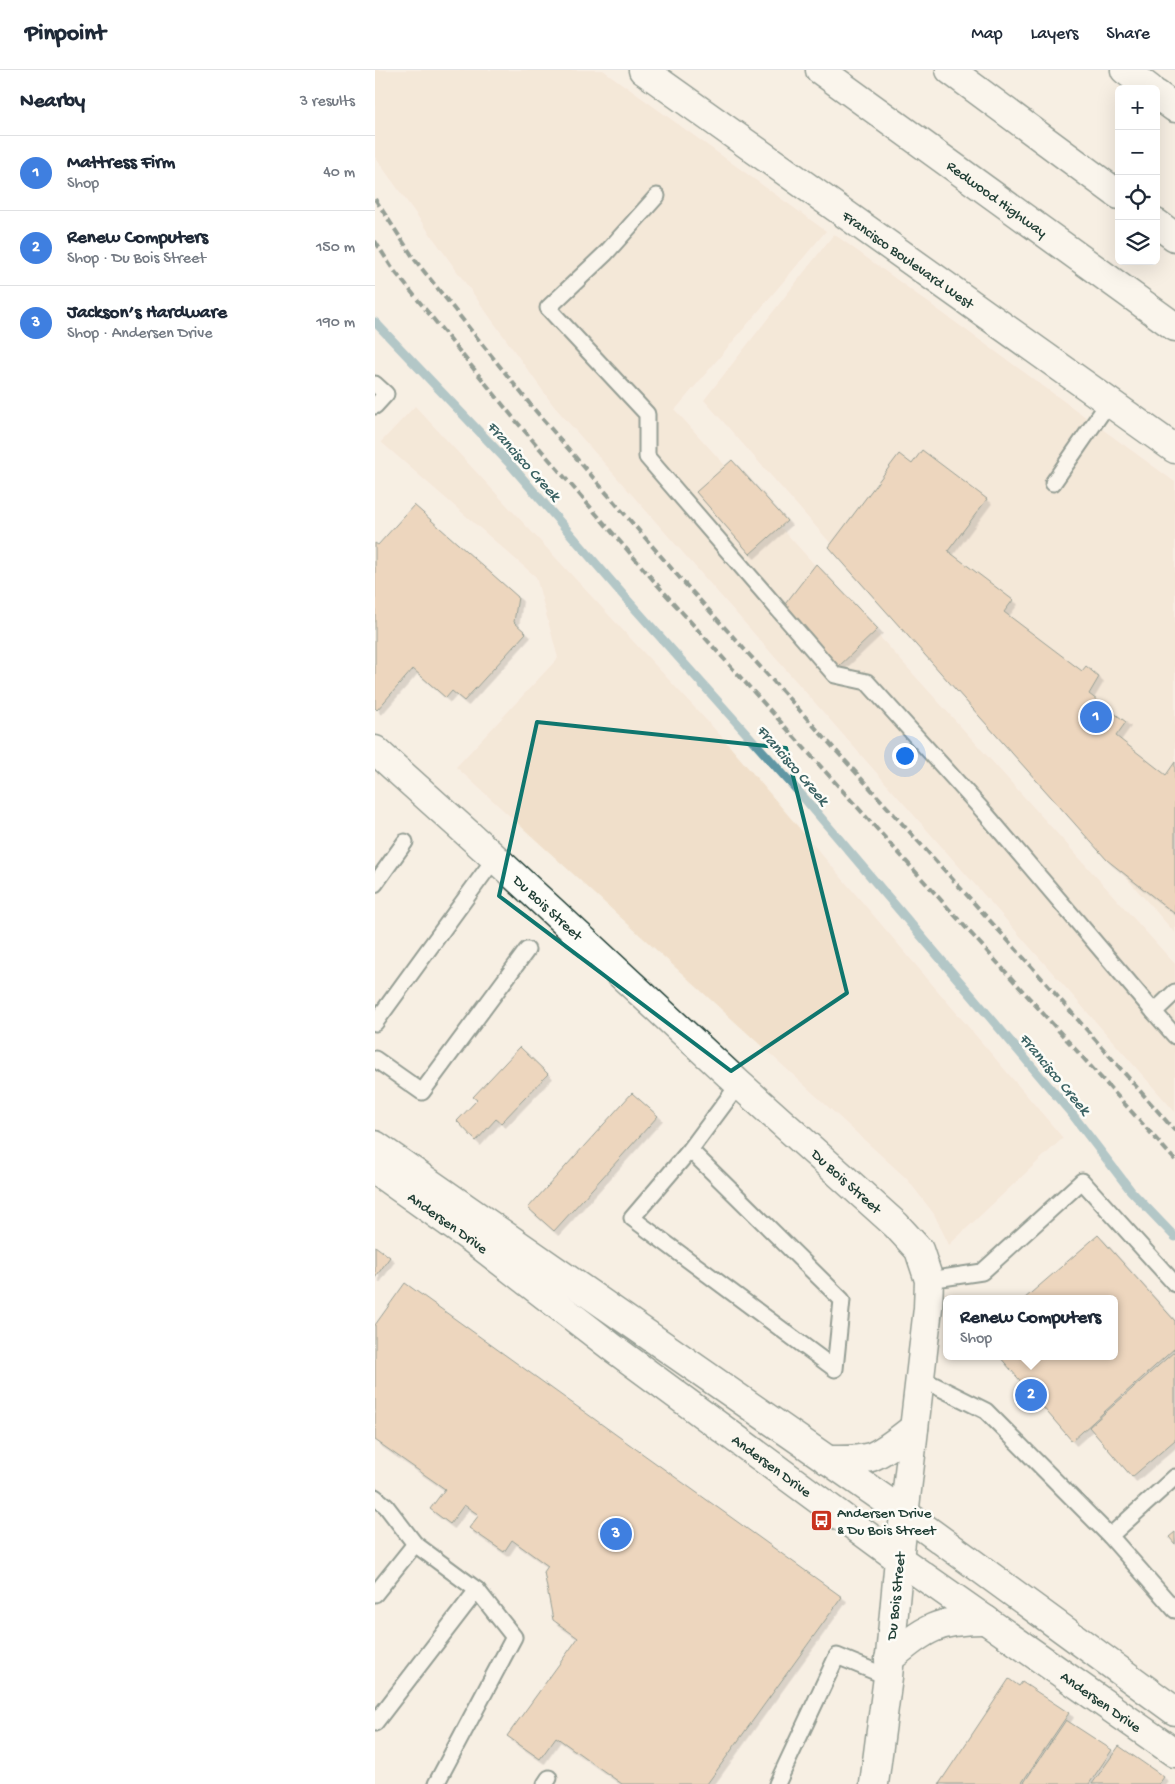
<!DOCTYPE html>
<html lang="en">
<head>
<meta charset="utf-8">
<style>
  :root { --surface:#fff; --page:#f2f2f3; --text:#1f2937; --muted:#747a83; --line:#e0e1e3; --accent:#b45309 }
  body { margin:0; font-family:"Gochi Hand",sans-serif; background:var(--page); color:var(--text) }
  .controls { position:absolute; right:15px; top:15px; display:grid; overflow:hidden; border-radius:8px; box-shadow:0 5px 20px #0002 }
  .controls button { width:45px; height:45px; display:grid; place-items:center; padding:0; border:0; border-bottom:1px solid var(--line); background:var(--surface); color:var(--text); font:25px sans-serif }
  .you { position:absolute; left:529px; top:685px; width:18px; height:18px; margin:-12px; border:4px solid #fff; border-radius:50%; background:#1a73e8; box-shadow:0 0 0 8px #1a73e833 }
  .badge { display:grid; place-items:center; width:32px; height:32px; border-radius:50%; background:var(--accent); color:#fff; font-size:16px; font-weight:700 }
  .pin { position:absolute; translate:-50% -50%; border:2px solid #fff; box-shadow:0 1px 5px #0006 }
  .popup { position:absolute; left:568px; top:1225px; width:175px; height:65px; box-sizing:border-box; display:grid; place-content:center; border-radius:8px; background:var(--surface); filter:drop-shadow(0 1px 4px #0005); font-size:16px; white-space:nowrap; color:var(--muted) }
  .popup b { font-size:19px; color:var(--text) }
  .popup::after { content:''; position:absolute; left:50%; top:100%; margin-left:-10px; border:10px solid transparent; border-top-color:var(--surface) }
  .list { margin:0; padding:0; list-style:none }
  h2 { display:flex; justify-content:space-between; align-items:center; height:65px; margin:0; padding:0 20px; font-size:21px }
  h2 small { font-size:16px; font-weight:400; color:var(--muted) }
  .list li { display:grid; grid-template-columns:32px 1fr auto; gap:15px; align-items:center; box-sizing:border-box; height:75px; padding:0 20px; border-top:1px solid var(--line) }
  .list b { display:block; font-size:19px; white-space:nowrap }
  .list p { margin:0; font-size:16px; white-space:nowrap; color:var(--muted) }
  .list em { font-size:16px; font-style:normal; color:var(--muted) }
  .icon { flex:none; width:28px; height:28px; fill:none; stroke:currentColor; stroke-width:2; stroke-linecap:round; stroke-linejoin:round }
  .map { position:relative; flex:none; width:800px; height:1714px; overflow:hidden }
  header { display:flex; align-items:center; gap:30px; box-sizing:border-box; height:70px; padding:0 25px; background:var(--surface); border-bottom:1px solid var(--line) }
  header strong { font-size:24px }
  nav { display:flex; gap:28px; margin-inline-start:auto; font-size:18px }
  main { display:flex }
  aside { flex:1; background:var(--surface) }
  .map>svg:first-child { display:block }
  .built { fill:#f0dfca }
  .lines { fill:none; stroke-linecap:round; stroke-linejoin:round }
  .stream { stroke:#6197a4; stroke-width:9 }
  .building { fill:#e1b991; stroke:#1f3d34; filter:url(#shadow) }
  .service-casing { stroke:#1f3d34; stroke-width:19 }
  .tertiary-casing { stroke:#1f3d34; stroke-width:31 }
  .secondary-casing { stroke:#1f3d34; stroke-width:31 }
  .motorway-casing { stroke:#1f3d34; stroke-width:31 }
  .service { stroke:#fdfcf7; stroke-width:15 }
  .tertiary { stroke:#fdfcf7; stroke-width:28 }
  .secondary { stroke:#fdfcf7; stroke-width:28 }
  .motorway { stroke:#fdfcf7; stroke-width:28 }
  .rail { stroke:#1f3d34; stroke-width:4; stroke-dasharray:8 4; stroke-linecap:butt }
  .marked { fill:none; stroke:#0f766e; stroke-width:4; stroke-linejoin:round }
  .labels { text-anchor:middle; stroke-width:5; stroke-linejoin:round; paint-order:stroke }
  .street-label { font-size:15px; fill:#1f3d34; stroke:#fdfcf7 }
  .poi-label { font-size:15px; fill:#1f3d34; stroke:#fdfcf7; text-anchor:start }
  .water-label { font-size:16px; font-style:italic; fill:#3a6263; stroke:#fdfcf7 }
</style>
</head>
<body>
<header>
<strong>Pinpoint</strong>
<nav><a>Map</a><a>Layers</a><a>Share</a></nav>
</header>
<main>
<aside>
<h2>Nearby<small>3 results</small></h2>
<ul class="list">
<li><span class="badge" style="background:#3f7fe0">1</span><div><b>Mattress Firm</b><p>Shop</p></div><em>40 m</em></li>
<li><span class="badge" style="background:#3f7fe0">2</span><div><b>Renew Computers</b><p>Shop · Du Bois Street</p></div><em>150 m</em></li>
<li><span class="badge" style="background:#3f7fe0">3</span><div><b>Jackson’s Hardware</b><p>Shop · Andersen Drive</p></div><em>190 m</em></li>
</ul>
</aside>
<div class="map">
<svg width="800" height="1714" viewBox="0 0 800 1714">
  <defs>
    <filter id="shadow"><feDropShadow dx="4.5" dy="4.5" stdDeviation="0" flood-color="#0004"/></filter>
  </defs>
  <rect width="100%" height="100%" fill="#f7efe3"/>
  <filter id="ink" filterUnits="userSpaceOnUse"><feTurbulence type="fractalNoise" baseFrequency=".02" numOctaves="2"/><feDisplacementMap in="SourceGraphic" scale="10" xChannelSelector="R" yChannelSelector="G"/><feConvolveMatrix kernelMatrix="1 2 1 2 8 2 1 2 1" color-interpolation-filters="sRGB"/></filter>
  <g filter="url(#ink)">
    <g class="built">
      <path d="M0,0H228L451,161L300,340L800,894V1042L178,335L0,87Z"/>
      <path d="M459,164L800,412V863L329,330Z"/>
      <path d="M40,336L346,666L688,1068L574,1175L559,1144L532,1109L81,697L183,588L161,507L6,372Z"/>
    </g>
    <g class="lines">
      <path class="stream" d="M0,252L135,394L255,533L430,729L697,1044L756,1121L800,1167"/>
    </g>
    <g class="building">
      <path d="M547,380L612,429L573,481L638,530L629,542L707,601L711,596L724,607L714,624L751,652L741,666L791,705L800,692V844L732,790L454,477L524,384L537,394Z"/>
      <path d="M357,390L412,451L375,484L321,422Z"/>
      <path d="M39,435L143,527L139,552L151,563L89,631L77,621L71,628L38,599L2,640L0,638V473L3,475Z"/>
      <path d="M441,494L503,559L462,598L407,538Z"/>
      <path d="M145,977L173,1004L126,1053L121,1049L101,1071L82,1051L102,1030L98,1027Z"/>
      <path d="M257,1023L283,1046L179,1161L153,1138Z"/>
      <path d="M723,1165L800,1251V1278L697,1371L624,1286H740V1229H649Z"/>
      <path d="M0,1176L15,1187L0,1208Z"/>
      <path d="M30,1213L467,1527L332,1714H247L181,1667L165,1689L132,1666L203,1568L178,1550L169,1502L173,1496L137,1470L129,1482L94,1458L104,1445L89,1435L75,1454L55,1439L70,1419L0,1370V1255Z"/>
      <path d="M800,1281V1370L757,1407L714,1357Z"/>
      <path d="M800,1462V1474L794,1467Z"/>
      <path d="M634,1609L644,1616L647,1612L694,1643L646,1714H564Z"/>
      <path d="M691,1650L737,1680L714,1714H648Z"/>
      <path d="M744,1676L789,1707L784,1714H717Z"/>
    </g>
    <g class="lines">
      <defs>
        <g id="service">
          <path d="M282,126L231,183L173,238L272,344V387L460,605L492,612L610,743L779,942L800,922"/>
          <path d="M0,314L11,324L0,336"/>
          <path d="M678,413L734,332"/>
          <path d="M0,814L30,772"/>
          <path d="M779,942L800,966"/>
          <path d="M0,953L120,788"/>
          <path d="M0,989L47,1022L152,880"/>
          <path d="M315,1080L467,1230L460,1299L257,1148L315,1080L364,1014"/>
          <path d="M554,1210L607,1202L707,1111L800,1214"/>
          <path d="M545,1308L611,1341L735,1466L800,1540"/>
          <path d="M0,1427L11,1436L40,1474"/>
          <path d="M735,1466L800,1407"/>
          <path d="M0,1524L40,1474L102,1520"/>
          <path d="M0,1653L102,1520L139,1567L61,1714"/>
          <path d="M170,1714L174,1708"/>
          <path d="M402,1714L462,1586L513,1607"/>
        </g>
        <g id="tertiary">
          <path id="s1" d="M268,0L800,379"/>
          <path d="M750,0L775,19"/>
          <path d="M781,24L800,38"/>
          <path id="s2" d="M0,680L120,788L364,1014L521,1155L544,1180L554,1210L553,1238L524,1489L513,1607L499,1714"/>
        </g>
        <g id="secondary">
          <path d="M0,1075L529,1443L800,1641"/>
          <path id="s3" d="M0,1100L97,1169L238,1278L524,1489L800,1683"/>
          <path d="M452,1390C466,1390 482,1391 496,1387C511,1381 526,1368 539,1358"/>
          <path d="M514,1589C550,1559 563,1549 611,1550"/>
        </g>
        <g id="motorway">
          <path id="s4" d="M445,0L800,257"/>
          <path d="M575,0L744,125"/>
          <path d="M781,153L800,167"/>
        </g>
      </defs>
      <use href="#service" class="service-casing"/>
      <use href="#tertiary" class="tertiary-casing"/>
      <use href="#secondary" class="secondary-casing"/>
      <use href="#motorway" class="motorway-casing"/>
      <use href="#service" class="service"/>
      <use href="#tertiary" class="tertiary"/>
      <use href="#secondary" class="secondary"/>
      <use href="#motorway" class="motorway"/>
      <g class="rail">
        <path d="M0,129L40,190L159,339L303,506L656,896L800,1061"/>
        <path d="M0,171L17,198L141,351L286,519L800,1090"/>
      </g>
    </g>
  </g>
  <path d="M0 0H800V1714H0ZM162,652L411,678L472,923L356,1001L124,826Z" fill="#f7efe3" fill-opacity=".55" fill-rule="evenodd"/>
  <path class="marked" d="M162,652L411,678L472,923L356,1001L124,826Z"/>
  <defs>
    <symbol id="bus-square" viewBox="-11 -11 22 22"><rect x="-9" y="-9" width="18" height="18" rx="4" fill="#c8321e" stroke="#fdfcf7"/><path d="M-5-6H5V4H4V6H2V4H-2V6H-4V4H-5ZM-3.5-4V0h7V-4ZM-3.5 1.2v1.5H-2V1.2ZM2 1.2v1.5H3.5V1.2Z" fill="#fff"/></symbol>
  </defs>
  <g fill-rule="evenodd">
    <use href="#bus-square" x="434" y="1438" width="25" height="25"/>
  </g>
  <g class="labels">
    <g class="street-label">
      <text dy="5" stroke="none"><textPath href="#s4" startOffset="219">Redwood Highway</textPath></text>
      <text dy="5" stroke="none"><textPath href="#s1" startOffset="326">Francisco Boulevard West</textPath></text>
      <text dy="5" stroke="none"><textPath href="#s2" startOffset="234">Du Bois Street</textPath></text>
      <text dy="5" stroke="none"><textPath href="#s2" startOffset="639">Du Bois Street</textPath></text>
      <text dy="5" stroke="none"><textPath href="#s3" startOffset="90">Andersen Drive</textPath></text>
      <text dy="5" stroke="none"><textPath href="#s3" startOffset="495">Andersen Drive</textPath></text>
      <text transform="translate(520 1526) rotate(-84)" y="5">Du Bois Street</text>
      <text dy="5" stroke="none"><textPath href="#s3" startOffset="900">Andersen Drive</textPath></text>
    </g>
    <g class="poi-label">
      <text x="462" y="1447">Andersen Drive<tspan x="462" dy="17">&amp; Du Bois Street</tspan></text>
    </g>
    <g class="water-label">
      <text transform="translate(150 390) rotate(48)" y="6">Francisco Creek</text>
      <text transform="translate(419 694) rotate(49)" y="6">Francisco Creek</text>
      <text transform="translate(681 1003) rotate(50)" y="6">Francisco Creek</text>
    </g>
  </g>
</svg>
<div class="controls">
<button>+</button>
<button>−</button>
<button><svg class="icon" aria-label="locate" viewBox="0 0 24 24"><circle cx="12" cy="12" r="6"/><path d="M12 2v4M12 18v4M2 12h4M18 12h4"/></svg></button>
<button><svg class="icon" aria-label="layers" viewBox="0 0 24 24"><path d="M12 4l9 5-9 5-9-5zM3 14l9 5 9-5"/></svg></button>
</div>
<div class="you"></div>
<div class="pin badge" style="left:721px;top:647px;background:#3f7fe0">1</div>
<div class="pin badge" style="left:656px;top:1325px;background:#3f7fe0">2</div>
<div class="popup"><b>Renew Computers</b>Shop</div>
<div class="pin badge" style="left:241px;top:1464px;background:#3f7fe0">3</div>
</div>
</main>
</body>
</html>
